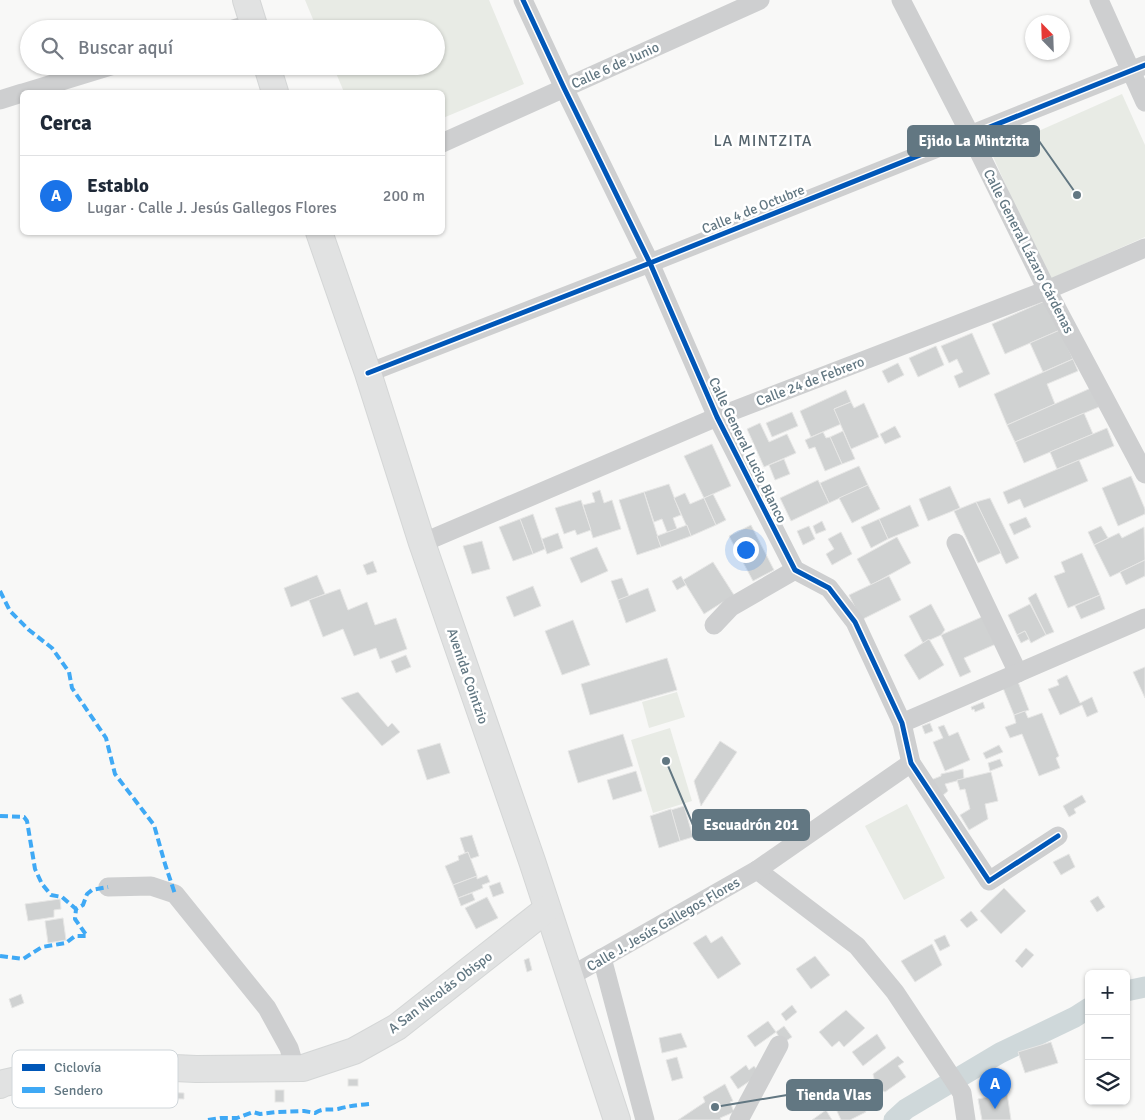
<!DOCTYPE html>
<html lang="es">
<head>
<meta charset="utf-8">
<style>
  :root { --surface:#fff; --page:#f6f6f7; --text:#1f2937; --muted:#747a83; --line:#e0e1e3; --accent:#1a73e8 }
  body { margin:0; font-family:Signika,sans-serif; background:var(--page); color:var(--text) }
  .controls { position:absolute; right:15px; bottom:15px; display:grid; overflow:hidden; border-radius:8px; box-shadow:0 1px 4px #0004 }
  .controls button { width:45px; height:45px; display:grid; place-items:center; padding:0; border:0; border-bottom:1px solid var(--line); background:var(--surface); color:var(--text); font:25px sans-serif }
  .compass { position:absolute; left:1025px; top:15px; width:45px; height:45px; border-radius:50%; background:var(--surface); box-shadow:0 1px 4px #0004; rotate:337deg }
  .you { position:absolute; left:745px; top:549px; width:18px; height:18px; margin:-12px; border:4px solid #fff; border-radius:50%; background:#1a73e8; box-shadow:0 0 0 8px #1a73e833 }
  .badge { display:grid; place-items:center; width:32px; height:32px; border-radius:50%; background:var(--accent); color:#fff; font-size:16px; font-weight:700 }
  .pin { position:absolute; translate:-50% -41px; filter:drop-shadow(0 1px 2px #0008) }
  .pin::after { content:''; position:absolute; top:26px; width:18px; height:15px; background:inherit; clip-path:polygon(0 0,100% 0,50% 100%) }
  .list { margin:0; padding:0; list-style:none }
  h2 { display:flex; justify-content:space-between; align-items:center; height:65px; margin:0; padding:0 20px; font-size:21px }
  h2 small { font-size:16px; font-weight:400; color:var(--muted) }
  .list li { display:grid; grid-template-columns:32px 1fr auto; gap:15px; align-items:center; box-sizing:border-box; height:80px; padding:0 20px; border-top:1px solid var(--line) }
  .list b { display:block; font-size:19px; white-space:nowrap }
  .list p { margin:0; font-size:16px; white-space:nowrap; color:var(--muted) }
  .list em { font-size:16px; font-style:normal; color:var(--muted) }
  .icon { flex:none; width:28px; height:28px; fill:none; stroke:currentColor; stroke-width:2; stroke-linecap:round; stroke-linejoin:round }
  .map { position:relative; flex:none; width:1145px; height:1120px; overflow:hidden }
  .search { position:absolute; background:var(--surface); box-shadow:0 1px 4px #0004; left:20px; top:20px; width:425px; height:55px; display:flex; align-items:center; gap:12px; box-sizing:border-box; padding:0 18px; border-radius:28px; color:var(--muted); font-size:19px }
  .panel { position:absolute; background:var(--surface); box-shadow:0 1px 4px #0004; left:20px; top:90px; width:425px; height:145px; border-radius:8px }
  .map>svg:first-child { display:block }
  .green { fill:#e8ebe5 }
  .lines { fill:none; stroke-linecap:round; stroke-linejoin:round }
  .canal { stroke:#cfd8da; stroke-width:21 }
  .building { fill:#d0d2d2; stroke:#e7e7e6 }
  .secondary-casing { stroke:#d4d6d6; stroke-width:28 }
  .minor { stroke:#cecfd0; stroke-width:19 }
  .secondary { stroke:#e1e2e2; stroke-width:26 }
  .quiet { stroke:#3fa9f5; stroke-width:4; stroke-dasharray:8 4; stroke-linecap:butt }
  .cycleway-casing { stroke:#fff; stroke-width:8 }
  .cycleway { stroke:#0057b8; stroke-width:5 }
  .labels { text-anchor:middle; stroke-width:5; stroke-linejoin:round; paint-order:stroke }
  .street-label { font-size:14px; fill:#627782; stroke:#fff }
  .quarter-label { font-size:16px; letter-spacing:1px; fill:#55646d; stroke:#fff }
  .key { fill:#fff; stroke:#d0d6da; stroke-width:1 }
  .key-label { font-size:14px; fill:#627782 }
  .leader { fill:none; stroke:#627782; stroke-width:2 }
  .callout-dot { fill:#627782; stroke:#fff; stroke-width:2 }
  .callout { fill:#627782; stroke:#627782; stroke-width:2 }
  .callout-label { font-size:15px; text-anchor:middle; font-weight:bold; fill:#fff }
</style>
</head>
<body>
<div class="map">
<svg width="1145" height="1120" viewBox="0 0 1145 1120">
  <rect width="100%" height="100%" fill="#f8f8f7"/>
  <g class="green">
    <path d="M305,0H489L524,84L443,118L442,92H344L333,66H436V29H317Z"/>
    <path d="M1122,94L1145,145V237L1048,280L991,152Z"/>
    <path d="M677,692L685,717L649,728L642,702Z"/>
    <path d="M670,728L692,801L653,813L631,740Z"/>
    <path d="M907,804L945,878L904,900L865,826Z"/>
  </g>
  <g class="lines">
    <g class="canal">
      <path d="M1126,991L1145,987"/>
      <path d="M894,1120L906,1109L1000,1053L1075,1017L1089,1008"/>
    </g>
  </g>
  <g class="building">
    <path d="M1047,300L1060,330L1005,354L992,324Z"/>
    <path d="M1060,330L1073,359L1043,372L1030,343Z"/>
    <path d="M972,333L990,374L959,388L954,376L963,372L957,359L949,363L941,346Z"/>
    <path d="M936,346L944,365L918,377L909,358Z"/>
    <path d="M1073,359L1078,371L1047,384L1055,404L1007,425L994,394Z"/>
    <path d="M898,363L904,375L888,383L882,371Z"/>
    <path d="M1091,388L1099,407L1015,442L1007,425Z"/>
    <path d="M846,390L851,402L834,409L841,424L811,437L800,411Z"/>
    <path d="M851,402L854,408L864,403L879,437L851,449L834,409Z"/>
    <path d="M792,412L798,426L772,437L766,423Z"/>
    <path d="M1084,413L1093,434L1024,463L1015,442Z"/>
    <path d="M760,423L769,442L787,434L796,453L764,467L747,429Z"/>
    <path d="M895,426L901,437L885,444L880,434Z"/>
    <path d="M1107,428L1114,446L1057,469L1050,452Z"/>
    <path d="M843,431L855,459L842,464L830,437Z"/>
    <path d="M823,432L826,438L830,437L842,464L825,471L815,447L809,449L805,440Z"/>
    <path d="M712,444L731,486L704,498L684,456Z"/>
    <path d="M784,459L790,474L775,480L769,465Z"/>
    <path d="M1079,460L1088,481L1024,508L1020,499L1008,504L1003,492Z"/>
    <path d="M859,466L868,485L829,503L820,483Z"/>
    <path d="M1131,476L1145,509V514L1118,526L1102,488Z"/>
    <path d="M818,480L829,503L791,521L780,498Z"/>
    <path d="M669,484L681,515L673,518L677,529L667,532L662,519L654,522L644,492Z"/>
    <path d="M868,485L880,509L852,523L839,498Z"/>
    <path d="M950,486L960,508L928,521L919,499Z"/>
    <path d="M600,490L604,503L612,500L621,529L593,538L583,505L595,502L592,493Z"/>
    <path d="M644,492L661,547L637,555L619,500Z"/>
    <path d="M685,493L690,504L704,498L716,525L691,536L674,498Z"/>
    <path d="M713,494L726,520L716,525L704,498Z"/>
    <path d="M990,498L1019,558L1006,564L976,502Z"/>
    <path d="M581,500L591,530L577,535L575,530L564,534L555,508Z"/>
    <path d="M976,502L1001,553L978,563L954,511Z"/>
    <path d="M910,505L919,526L888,539L879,519Z"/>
    <path d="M533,514L545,549L533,554L520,519Z"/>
    <path d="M1026,517L1031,527L1014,535L1009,524Z"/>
    <path d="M520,519L533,554L513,561L499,527Z"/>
    <path d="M879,519L888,539L871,548L861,527Z"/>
    <path d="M822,521L826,530L816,534L813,526Z"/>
    <path d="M687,525L691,536L661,547L657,536Z"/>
    <path d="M751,525L774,570L753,581L729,536Z"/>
    <path d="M809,526L815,539L803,545L797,531Z"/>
    <path d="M1101,526L1108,538L1094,545L1088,532Z"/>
    <path d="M1144,527L1145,560L1110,577L1094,545L1119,533L1122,538Z"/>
    <path d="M841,532L852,554L832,565L826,554L834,549L828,539Z"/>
    <path d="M558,533L563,548L547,554L542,539Z"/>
    <path d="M897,537L911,563L871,585L857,559Z"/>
    <path d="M482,541L490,569L472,574L463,546Z"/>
    <path d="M597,547L608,571L581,583L570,558Z"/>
    <path d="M1082,553L1100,595L1068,608L1054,576L1065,572L1061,562Z"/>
    <path d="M1145,560V576L1126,585L1120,572Z"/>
    <path d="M373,561L377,572L367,575L363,565Z"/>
    <path d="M713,562L734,595L704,614L683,580Z"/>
    <path d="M317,575L325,594L291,607L284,588Z"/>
    <path d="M681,576L686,585L677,590L672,581Z"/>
    <path d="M889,576L901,600L861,620L849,595Z"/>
    <path d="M622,578L629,596L618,600L611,581Z"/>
    <path d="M533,586L541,606L514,617L506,597Z"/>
    <path d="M648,588L656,611L626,623L618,600Z"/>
    <path d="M340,589L348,610L367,602L375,625L396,618L407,649L380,659L376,648L354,656L343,629L323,637L309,600Z"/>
    <path d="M1036,593L1054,632L1046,635L1028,598Z"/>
    <path d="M1100,595L1105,609L1081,619L1075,606Z"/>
    <path d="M931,604L945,630L941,635L923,643L909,616Z"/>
    <path d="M1030,604L1046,635L1031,643L1025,631L1017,635L1008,615Z"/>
    <path d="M984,616L996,644L964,658L971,672L960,677L941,635Z"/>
    <path d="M573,620L590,665L562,675L545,631Z"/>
    <path d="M1025,631L1029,639L1021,643L1017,635Z"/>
    <path d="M929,639L944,665L919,680L904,655Z"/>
    <path d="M406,655L411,667L396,673L391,661Z"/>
    <path d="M667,658L677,690L590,715L581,684Z"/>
    <path d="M1145,667V698L1133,672Z"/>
    <path d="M1067,675L1080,703L1092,697L1098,712L1087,717L1082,705L1060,715L1048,689L1059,685L1057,680Z"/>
    <path d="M1018,682L1029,710L1014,715L1003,688Z"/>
    <path d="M358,692L388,727L392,723L400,732L382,746L341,698Z"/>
    <path d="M983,702L985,708L975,712L974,709L972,710L971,707Z"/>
    <path d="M1025,711L1028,718L1042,713L1059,756L1056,758L1060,768L1039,776L1022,734L1010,738L1005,727L1016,723L1014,715Z"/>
    <path d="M930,723L933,731L925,734L922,726Z"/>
    <path d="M944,725L949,736L958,732L970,760L945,771L933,742L943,738L938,727Z"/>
    <path d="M623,734L633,766L578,783L568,751Z"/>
    <path d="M720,741L737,752L701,806L694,781Z"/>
    <path d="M440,743L450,773L427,780L417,750Z"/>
    <path d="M999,745L1003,752L986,759L983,753Z"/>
    <path d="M1000,759L1003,766L990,771L988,763Z"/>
    <path d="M963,769L964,779L945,784L948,791L942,796L931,780L941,776V774Z"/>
    <path d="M636,771L642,791L613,800L607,780Z"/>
    <path d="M991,772L998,801L985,804L988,819L969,830L960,815L970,809L965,789L960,790L957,780Z"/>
    <path d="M1082,795L1086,802L1074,809L1076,813L1069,817L1063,806Z"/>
    <path d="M684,806L693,837L680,841L671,810Z"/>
    <path d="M671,809L680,841L659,848L650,816Z"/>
    <path d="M472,835L479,856L470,859L468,852L465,853L460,838Z"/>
    <path d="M468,852L477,876L453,885L445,866L459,860L458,856Z"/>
    <path d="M1069,854L1075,867L1061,875L1053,862Z"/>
    <path d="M487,875L490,882L482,885L483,888L458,898L453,885L477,876V879Z"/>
    <path d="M500,882L504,893L493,897L489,886Z"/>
    <path d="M1004,888L1026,911L1001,934L980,911Z"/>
    <path d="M472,893L475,900L461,906L458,898Z"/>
    <path d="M1098,896L1105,907L1097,912L1090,901Z"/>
    <path d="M487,897L498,918L476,929L465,908Z"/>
    <path d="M60,899L61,909L54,910V917L28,921L25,904Z"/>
    <path d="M971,911L978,920L967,928L960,920Z"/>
    <path d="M63,918L66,940L48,943L45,921Z"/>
    <path d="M706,935L711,943L722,936L741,964L718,979L693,943Z"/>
    <path d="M945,935L950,946L940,951L934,940Z"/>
    <path d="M932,944L942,965L915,982L901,961Z"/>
    <path d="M1026,948L1034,955L1022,968L1015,961Z"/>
    <path d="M815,956L830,975L811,989L796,969Z"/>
    <path d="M529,958L532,970L527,972L524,960Z"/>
    <path d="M21,994L24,1003L12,1008L9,999Z"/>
    <path d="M792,1005L797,1012L786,1021L781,1014Z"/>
    <path d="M846,1010L865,1028L844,1047L839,1041L832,1047L819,1032Z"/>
    <path d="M768,1021L776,1032L755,1047L747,1036Z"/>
    <path d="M784,1026L792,1037L783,1043L776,1032Z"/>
    <path d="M681,1033L687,1047L662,1053L659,1038Z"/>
    <path d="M877,1034L886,1048L863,1066L852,1052Z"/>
    <path d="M1051,1042L1058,1063L1025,1073L1018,1052Z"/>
    <path d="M898,1056L904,1062L898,1066L906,1077L885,1092L876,1087L873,1074Z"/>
    <path d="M677,1057L683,1078L672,1081L666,1060Z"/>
    <path d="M746,1065L749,1070L754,1066L760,1074L738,1089L730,1077Z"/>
    <rect x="348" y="1079" width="10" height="7"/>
    <path d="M725,1084L733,1101L730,1102L734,1112L720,1118L721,1120H678L705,1102L703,1097Z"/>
    <rect x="275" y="1090" width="9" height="12"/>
    <path d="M155,1092L184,1093V1099L155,1098Z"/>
    <path d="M1007,1093L1011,1120H982L978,1099Z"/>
    <path d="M859,1098L866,1112L850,1120H841L836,1109Z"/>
    <path d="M826,1110L832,1120H812Z"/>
  </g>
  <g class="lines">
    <defs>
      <g id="secondary">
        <path d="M246,0L255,29"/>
        <path d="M267,66L275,92"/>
        <path d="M319,232L368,373L422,543L532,861L617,1120"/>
        <path d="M0,1085L4,1083L89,1064L196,1069L303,1068L354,1051L397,1027L547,909"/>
      </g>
    </defs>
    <use href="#secondary" class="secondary-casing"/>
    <g class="minor">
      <path d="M523,0L564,88L650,263L717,417L795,570L829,588L855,622L902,723L911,763L989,881L1058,836"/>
      <path d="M901,0L970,134L1047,290L1145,474"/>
      <path d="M1099,0L1145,102"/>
      <path d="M233,29L253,23"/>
      <path d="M26,92L111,66"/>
      <path d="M0,100L22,93"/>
      <path d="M442,143L760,0"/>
      <path d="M368,373L650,263L1145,65"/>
      <path d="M422,543L717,417L1047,290L1145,248"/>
      <path d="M956,543L1018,673"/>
      <path d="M714,625L731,607L795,570"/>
      <path d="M902,723L1145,618"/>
      <path d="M757,870L857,946L895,992L962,1093L966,1120"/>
      <path d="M108,887L151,886L175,894L267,1008L289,1048L295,1068"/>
      <path d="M602,958L645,1120"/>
      <path d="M569,977L757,870L911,763"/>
      <path d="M739,1120L779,1045"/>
    </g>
    <use href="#secondary" class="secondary"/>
    <g class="quiet">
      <path d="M0,591L10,611L29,630L52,648L69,672L72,688L106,738L115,774L154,825L165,864L175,894"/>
      <path d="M0,816L24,817L27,821L35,869L42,884L51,895L62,897L76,909L83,905L87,894L92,890L108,887"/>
      <path d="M0,956L23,959L42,947L66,943L75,936H87L75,919L76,909"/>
      <path d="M208,1120L221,1118H237L253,1112L260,1114L276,1112L304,1111L315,1113C325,1107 327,1111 338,1109C349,1106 357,1105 369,1104"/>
    </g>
    <defs>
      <g id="cycleway">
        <path d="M523,0L564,88L650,263L717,417L795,570L829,588L855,622L902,723L911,763L989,881L1058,836"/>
        <path d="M368,373L650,263L1145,65"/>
      </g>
    </defs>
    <use href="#cycleway" class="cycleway-casing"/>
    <use href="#cycleway" class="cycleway"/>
  </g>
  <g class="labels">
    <g class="street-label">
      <text transform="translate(615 65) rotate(-24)" y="5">Calle 6 de Junio</text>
      <text transform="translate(753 209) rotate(-22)" y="5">Calle 4 de Octubre</text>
      <text transform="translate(1029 251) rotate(63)" y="5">Calle General Lázaro Cárdenas</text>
      <text transform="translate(810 381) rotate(-21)" y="5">Calle 24 de Febrero</text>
      <text transform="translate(748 450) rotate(64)" y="5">Calle General Lucio Blanco</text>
      <text transform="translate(468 676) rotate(71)" y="5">Avenida Cointzio</text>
      <text transform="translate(663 924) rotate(-30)" y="5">Calle J. Jesús Gallegos Flores</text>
      <text transform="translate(440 992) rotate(-37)" y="5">A San Nicolás Obispo</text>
    </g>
    <g class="quarter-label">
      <text x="763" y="146">LA MINTZITA</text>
    </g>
  </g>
  <rect x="12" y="1050" width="166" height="58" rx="8" class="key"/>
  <rect x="22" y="1064" width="23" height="7" fill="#0057b8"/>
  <rect x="22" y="1087" width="23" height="6" fill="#3fa9f5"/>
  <g class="key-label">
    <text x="54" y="1072">Ciclovía</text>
    <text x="54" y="1095">Sendero</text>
  </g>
  <path class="leader" d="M1077 195L1039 141M666 761L693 825M715 1107L787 1095"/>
  <g class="callout-dot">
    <circle cx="1077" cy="195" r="5"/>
    <circle cx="666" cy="761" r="5"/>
    <circle cx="715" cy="1107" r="5"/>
  </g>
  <g class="callout">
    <rect x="908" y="126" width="131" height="30" rx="5"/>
    <rect x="693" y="810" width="116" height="30" rx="5"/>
    <rect x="787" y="1080" width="95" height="30" rx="5"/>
  </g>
  <g class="callout-label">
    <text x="974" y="146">Ejido La Mintzita</text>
    <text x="751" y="830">Escuadrón 201</text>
    <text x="834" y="1100">Tienda Vlas</text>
  </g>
</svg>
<div class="controls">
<button>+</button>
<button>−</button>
<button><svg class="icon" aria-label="layers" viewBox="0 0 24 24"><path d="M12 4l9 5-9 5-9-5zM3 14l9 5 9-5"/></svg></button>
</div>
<svg class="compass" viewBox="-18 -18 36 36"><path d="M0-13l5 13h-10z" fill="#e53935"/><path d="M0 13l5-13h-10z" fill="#747a83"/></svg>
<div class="you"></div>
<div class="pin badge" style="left:995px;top:1109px">A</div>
<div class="search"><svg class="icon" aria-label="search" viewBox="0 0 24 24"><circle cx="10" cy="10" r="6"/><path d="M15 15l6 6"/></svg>Buscar aquí</div>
<section class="panel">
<h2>Cerca<small></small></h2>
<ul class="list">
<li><span class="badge">A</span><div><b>Establo</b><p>Lugar · Calle J. Jesús Gallegos Flores</p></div><em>200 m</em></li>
</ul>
</section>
</div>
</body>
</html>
